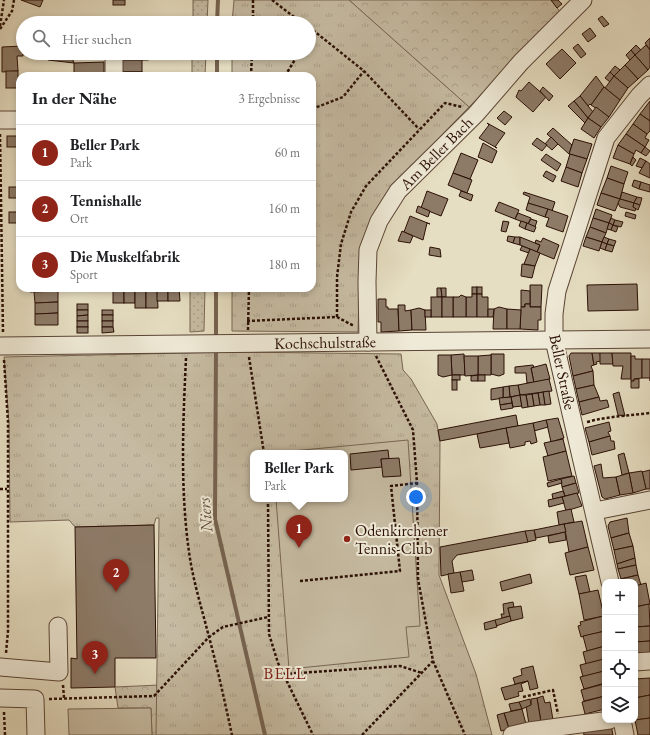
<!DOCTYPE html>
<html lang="de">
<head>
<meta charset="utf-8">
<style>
  :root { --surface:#fff; --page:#f6f6f6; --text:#202124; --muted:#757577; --line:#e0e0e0; --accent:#8f2418 }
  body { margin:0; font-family:"EB Garamond",serif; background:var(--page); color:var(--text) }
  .controls { position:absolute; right:12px; bottom:12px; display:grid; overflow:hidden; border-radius:8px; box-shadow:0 2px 6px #0003 }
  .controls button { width:36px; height:36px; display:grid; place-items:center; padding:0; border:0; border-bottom:1px solid var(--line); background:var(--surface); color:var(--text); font:20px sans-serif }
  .you { position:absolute; left:416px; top:497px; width:14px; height:14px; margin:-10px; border:3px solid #fff; border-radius:50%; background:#1a73e8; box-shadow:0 0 0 6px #1a73e833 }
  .badge { display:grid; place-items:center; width:26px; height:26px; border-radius:50%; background:var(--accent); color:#fff; font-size:13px; font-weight:700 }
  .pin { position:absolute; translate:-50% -33px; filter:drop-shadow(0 1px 2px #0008) }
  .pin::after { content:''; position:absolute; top:21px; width:14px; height:12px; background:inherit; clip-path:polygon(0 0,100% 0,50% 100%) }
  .popup { position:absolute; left:250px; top:450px; width:98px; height:52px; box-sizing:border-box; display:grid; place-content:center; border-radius:8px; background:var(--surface); filter:drop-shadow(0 1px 3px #0005); font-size:13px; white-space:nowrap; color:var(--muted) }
  .popup b { font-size:15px; color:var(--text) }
  .popup::after { content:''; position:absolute; left:50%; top:100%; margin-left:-8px; border:8px solid transparent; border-top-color:var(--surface) }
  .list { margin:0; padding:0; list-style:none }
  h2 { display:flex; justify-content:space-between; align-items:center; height:52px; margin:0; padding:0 16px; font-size:17px }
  h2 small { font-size:13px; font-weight:400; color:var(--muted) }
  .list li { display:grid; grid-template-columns:26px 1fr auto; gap:12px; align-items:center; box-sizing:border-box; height:56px; padding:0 16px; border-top:1px solid var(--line) }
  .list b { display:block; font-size:15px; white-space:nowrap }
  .list p { margin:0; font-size:13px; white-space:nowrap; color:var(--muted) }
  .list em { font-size:13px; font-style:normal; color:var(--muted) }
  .icon { flex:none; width:22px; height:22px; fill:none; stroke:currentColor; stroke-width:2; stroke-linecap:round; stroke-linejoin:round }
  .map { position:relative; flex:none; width:650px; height:735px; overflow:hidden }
  .search { position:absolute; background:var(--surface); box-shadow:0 2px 6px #0003; left:16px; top:16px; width:300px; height:44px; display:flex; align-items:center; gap:10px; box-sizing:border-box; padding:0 14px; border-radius:22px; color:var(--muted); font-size:15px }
  .panel { position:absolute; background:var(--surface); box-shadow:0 2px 6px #0003; left:16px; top:72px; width:300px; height:220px; border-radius:12px }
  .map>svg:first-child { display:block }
  .grass { fill:url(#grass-dots); stroke:#796654 }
  .forest { fill:url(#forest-crowns); stroke:#796654 }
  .park { fill:url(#park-tufts); stroke:#796654; fill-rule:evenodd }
  .pitch { fill:#c6bba2; stroke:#796654 }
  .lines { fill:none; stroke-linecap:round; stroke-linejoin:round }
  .stream { stroke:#766250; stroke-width:4 }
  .building { fill:#8d7b68; stroke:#2c1006 }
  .minor-casing { stroke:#5a4435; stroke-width:19 }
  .path { stroke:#2c1006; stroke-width:2.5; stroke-dasharray:3 2; stroke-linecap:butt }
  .minor { stroke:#efead7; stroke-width:17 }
  .poi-dot { fill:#8f2418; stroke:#efead7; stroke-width:1.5 }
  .labels { text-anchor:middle; stroke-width:4; stroke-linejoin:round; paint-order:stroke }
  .street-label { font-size:16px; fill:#2c1006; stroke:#efead7 }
  .poi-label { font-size:16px; fill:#2c1006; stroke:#efead7; text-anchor:start }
  .water-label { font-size:17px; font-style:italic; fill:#634d3e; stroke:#efead7 }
  .neighbourhood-label { font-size:17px; letter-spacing:1px; fill:#7a1f14; stroke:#efead7 }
</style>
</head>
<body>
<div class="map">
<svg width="650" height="735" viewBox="0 0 650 735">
  <defs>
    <pattern id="grass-dots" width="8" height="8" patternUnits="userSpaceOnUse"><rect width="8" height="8" fill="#c6bba2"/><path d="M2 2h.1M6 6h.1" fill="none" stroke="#aaa08a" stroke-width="1.8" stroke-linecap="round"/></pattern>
    <pattern id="forest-crowns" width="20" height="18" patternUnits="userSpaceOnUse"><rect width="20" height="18" fill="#c6bba2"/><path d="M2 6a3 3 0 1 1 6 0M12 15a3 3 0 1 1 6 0" fill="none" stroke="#aaa08a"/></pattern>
    <pattern id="park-tufts" width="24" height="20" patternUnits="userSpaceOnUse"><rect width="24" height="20" fill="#c6bba2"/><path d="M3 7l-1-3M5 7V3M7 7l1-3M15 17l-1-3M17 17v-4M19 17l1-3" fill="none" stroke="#aaa08a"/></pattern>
  </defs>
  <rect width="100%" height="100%" fill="#e6dec2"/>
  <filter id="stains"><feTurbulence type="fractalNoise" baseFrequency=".005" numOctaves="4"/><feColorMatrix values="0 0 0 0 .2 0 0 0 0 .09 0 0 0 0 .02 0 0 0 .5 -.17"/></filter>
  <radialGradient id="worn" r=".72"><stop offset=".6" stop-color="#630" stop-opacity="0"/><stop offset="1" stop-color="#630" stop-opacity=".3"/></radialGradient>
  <g class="grass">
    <path d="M193,0H208L207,23H193Z"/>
    <path d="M192,53H206L205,76H192Z"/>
    <path d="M190,288H205L204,331L190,332Z"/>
  </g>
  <g class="forest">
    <path d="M349,0H551L561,13L469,107Z"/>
    <path d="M182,684L168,735H152L151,708H118L115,687Z"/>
  </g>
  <g class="park">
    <path d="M234,0H349L469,107L402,176L360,253L358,332L232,331V288H312V76H232V53H309V23H232Z"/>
    <path d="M231,352L401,354L403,370L411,379L437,424L440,443L439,575L476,674L492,735H156L159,518H156L154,525L75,527L69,520L10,522L9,423L4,357ZM253,453H345V499H253Z"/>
  </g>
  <g class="pitch">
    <path d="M408,440L420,626L406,627L409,657L289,669L276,499H345V453H271Z"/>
    <path d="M151,708L152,735H69L68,709Z"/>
  </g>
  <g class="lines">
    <g class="stream">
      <path d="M217,23L218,0"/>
      <path d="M217,76V53"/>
      <path d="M216,340V288"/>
      <path d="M216,347L215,519L265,735"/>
    </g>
  </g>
  <g class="building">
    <path d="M21,0H43L40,7Z"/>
    <rect x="113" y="0" width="12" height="5"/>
    <path d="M551,0H558L562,4L557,8Z"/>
    <path d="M602,16L609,24L604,27L598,19Z"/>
    <path d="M590,28L596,36L588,42L582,34Z"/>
    <path d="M650,38V50L645,43Z"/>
    <path d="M578,44L586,54L581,58L573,48Z"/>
    <path d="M636,45L641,50L635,55L631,50Z"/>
    <path d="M646,45L650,50V67L648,70L635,55Z"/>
    <path d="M23,46V56H17L18,71L2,72V47Z"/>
    <path d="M562,49L576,63L560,79L546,64Z"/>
    <path d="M631,50L635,55L630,60L626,55Z"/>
    <path d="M53,53H70L74,63L48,60Z"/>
    <rect x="125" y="53" width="23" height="7"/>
    <path d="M635,55L648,70L638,79L625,65Z"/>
    <rect x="119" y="60" width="23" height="12"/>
    <path d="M104,62V76H74V63Z"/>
    <path d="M625,65L638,79L628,88L614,76Z"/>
    <path d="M615,66L620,70L614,76L610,72Z"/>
    <rect x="6" y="71" width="12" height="17"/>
    <rect x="119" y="72" width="23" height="4"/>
    <path d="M610,72L614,76L610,82L605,78Z"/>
    <path d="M596,76L604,87L591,105L590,104L588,106L580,96Z"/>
    <path d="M614,76L628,88L620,100L605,88Z"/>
    <path d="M529,82L546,97L533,112L516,97L519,90L521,91Z"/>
    <path d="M543,87L553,96L549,101L540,91Z"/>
    <path d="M604,87L620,100L609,117L591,105Z"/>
    <path d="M580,96L593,112L588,118L574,101Z"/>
    <path d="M574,101L588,118L585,123L568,106Z"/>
    <path d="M650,101V121L640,114Z"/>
    <path d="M596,107L609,117L601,127L588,118Z"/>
    <path d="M504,111L512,117L505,125L497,118Z"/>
    <path d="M640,114L650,121V131L647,134L633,124Z"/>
    <path d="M588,118L601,127L594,138L581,129Z"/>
    <path d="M487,123L505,133L495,147L497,148L479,138L489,125Z"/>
    <path d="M633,124L647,134L645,138L649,140L645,147L626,134Z"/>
    <path d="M553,128L572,145L569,154L547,134Z"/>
    <path d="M626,134L645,147L641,153L636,150L634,154L618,145Z"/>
    <rect x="7" y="136" width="13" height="11"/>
    <path d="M551,137L558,144L552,150L545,144Z"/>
    <path d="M537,138L547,145L542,151L532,144Z"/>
    <path d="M574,139L592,144L587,159L569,154Z"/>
    <path d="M483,143L497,151L492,163L478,157Z"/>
    <path d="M618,145L634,154L630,164L613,158Z"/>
    <path d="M645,147L650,151L646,156L641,153Z"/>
    <path d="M461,153L478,160L470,179L453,173Z"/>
    <path d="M546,154L561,164L557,171L541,160Z"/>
    <path d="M570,154L587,159L582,173L566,167Z"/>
    <path d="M633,157L636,160L632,166L630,164Z"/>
    <path d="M640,158L646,161L642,168L636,166Z"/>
    <path d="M646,161L650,164V178L639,173Z"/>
    <path d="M611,166L628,172L624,184L607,178Z"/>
    <path d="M566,167L582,173L578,187L561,181Z"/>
    <path d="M546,171L556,176L553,182L543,176Z"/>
    <path d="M453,173L472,180L467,193L448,185Z"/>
    <path d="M607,178L624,184L620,199L601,193Z"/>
    <path d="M634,180L641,182L639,189L632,186Z"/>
    <path d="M641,182L650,185V192L639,189Z"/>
    <rect x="9" y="187" width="11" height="11"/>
    <path d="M427,191L448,199L441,216L421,208Z"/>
    <path d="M461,191L473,195L471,201L459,196Z"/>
    <path d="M524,192L555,202L552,211L528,203L530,197L523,194Z"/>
    <path d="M622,192L637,197L634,203L620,199Z"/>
    <path d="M601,193L620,199L615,211L597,205Z"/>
    <path d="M637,197L642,198L640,205L634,203Z"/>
    <path d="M620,199L634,203L633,207L636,208L635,211L620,207L618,203Z"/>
    <path d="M499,202L519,210L515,219L495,211Z"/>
    <path d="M528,203L548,209L545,217L526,210Z"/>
    <path d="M634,203L640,205L638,210L633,207Z"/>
    <path d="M418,206L430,211L428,217L416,212Z"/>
    <path d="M548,209L568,216L563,232L546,226L549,218L545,217Z"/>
    <path d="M596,209L612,215L609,223L593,218Z"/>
    <rect x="9" y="212" width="11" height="11"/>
    <path d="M626,212L636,215L635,219L625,216Z"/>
    <path d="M518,213L531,218L528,224L515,219Z"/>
    <path d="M410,216L430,224L427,223L423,240L404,232Z"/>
    <path d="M593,218L609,223L606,233L590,227Z"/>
    <path d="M611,218L615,220L613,225L609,223Z"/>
    <path d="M531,219L537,221L535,227L528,224Z"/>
    <path d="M615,220L623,222L621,227L613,225Z"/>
    <path d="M503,221L509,222L506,232L501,231Z"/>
    <path d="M521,221L527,223L525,229L519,226Z"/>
    <path d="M527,223L536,227L534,232L525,229Z"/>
    <path d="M609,223L613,225L611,230L607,229Z"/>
    <path d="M613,225L618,227L616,232L611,230Z"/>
    <path d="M590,227L606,233L602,242L586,237Z"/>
    <path d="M402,231L413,236L410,243L398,241Z"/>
    <path d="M508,236L515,237L513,243L507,241Z"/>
    <path d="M515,237H520V245L513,243Z"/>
    <path d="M520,237L540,245L537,252L520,245Z"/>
    <path d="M586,237L602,242L599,251L583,246Z"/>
    <path d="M604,237L609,239L607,244L602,242Z"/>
    <path d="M543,238L559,245L554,259L537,252L540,245L535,243L536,240L541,242Z"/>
    <path d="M609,239L616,241L614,246L607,244Z"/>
    <path d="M602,242L607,244L605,250L600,248Z"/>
    <path d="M607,244L614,246L612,252L605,250Z"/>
    <path d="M522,246L530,249L529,253L520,250Z"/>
    <path d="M430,247L440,249L441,257L429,255Z"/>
    <path d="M530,249L540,253L535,266L524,264Z"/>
    <path d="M522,264L535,266L532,278L521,276Z"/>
    <path d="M637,284L638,310L588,311L587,285Z"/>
    <path d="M530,285H542L541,307H530Z"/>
    <rect x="472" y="287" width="5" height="7"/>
    <rect x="477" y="287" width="5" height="7"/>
    <path d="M30,288H54V291L30,292Z"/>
    <rect x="113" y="288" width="11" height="15"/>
    <rect x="124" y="288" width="11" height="15"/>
    <rect x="135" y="288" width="11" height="20"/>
    <path d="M146,288H157L158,308H146Z"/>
    <rect x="157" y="288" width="11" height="13"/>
    <path d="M168,288H179L180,301H168Z"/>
    <path d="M437,288H441L442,297H437Z"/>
    <path d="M441,288H446V297H442Z"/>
    <path d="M521,290L530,291V304H525V307H521Z"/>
    <path d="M54,291H58V302L35,303L34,292Z"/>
    <path d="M472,294H477V317H466V297H472Z"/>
    <path d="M477,294H482V297H488V317H477Z"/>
    <path d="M461,295L466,297V317H453V297H459Z"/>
    <rect x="431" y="297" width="11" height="20"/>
    <rect x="442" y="297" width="11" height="20"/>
    <path d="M378,299H386V307H388V309H398L399,331L381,332V322H378Z"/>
    <path d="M58,302V313L35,314V303Z"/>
    <rect x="77" y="304" width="11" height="6"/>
    <path d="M525,304H530V307H541V320H538V330L520,329L521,307H525Z"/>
    <path d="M398,305H405V311L411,310L412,330L399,331Z"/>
    <path d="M499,307L507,309V329H493L494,309Z"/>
    <path d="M419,308L425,310L426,330H412L411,310Z"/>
    <path d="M488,309H494L493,317H488Z"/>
    <path d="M507,309L521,310L520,329H507Z"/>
    <path d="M77,310H88V315L77,316Z"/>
    <rect x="102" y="310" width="11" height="5"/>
    <rect x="425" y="310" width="6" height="7"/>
    <path d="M58,313V325H35V314Z"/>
    <path d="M88,315V321H77V316Z"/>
    <rect x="102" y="315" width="11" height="6"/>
    <rect x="77" y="321" width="11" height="6"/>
    <rect x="102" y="321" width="11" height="6"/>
    <rect x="77" y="327" width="11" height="6"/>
    <path d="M102,327H113L114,332L102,333Z"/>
    <path d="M571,353H592L594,365L591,366L593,371L573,376L569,356Z"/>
    <path d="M592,353H600L601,361L596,362L597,364L594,365Z"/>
    <path d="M600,353H612L613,364H600Z"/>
    <path d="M612,353H631V379H621L623,366H613Z"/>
    <path d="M464,354L465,375H452L451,355Z"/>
    <path d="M491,354H504V374L499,376L491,374Z"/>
    <path d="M438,355H451L452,375L443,377L438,375Z"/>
    <path d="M491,355V375H478V356Z"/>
    <path d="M464,356H478V375L465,376Z"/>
    <path d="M631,356H635V359H642V378L634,379V381H631Z"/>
    <path d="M642,359H650V381V378H642Z"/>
    <path d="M546,364L550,379L534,383L531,368Z"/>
    <path d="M533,365L534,367L531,368L534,383H527L526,373H515V367Z"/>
    <path d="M593,371L594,385L576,389L573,376Z"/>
    <rect x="452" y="375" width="8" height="5"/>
    <path d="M478,375V381H471V376Z"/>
    <rect x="478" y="375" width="7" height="6"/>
    <path d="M549,379L552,391L520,395L518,385Z"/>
    <path d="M634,379H639V388H631V381H634Z"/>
    <rect x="452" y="380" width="5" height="10"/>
    <path d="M518,385L520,395L510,397L509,386Z"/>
    <path d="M594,385L599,397L579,402L576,389Z"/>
    <path d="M509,386L510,397L503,398V387Z"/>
    <path d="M503,387V398L491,400V389Z"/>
    <path d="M549,391L551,404L545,405L543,392Z"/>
    <path d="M543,392L545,405H540L538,393Z"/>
    <path d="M619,392L625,416L618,415L613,394Z"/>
    <path d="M538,393L540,405L534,406L532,394Z"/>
    <path d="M532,394L534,406L528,407L526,395Z"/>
    <path d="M520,395L522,406L513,407L511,397Z"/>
    <path d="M520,395H526L528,407L522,408Z"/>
    <path d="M511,397L512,403L500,405L499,398Z"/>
    <path d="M599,397L600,401L607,400L609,407L582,415L579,402Z"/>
    <path d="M512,403L513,408L501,410L500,405Z"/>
    <path d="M516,415L518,426L440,441L438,430Z"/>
    <path d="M558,418L564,438L551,442L546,420Z"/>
    <path d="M546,420L548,427L534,431L533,423Z"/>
    <path d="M609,422L611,431L608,432L610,436L589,442L585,428Z"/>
    <path d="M533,423L537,442L531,444L530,441L525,442V445L510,448L506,428Z"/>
    <path d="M506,428L509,443L480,448L477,434Z"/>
    <path d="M610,436L611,441H614L615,449L592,455L589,442Z"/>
    <path d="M563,439L566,451L548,456L544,443Z"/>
    <path d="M388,450L389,459H381L382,467L351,470L350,454Z"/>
    <path d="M566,451L572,476L548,481L543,457Z"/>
    <path d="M624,453L629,473L622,475L618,455Z"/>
    <path d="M399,458L401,476L383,477L381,459Z"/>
    <path d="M601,464L603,478L616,477L620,495L605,499L602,497L594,466Z"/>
    <path d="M650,470V489H646L642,472Z"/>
    <path d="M642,471L646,489L633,493L629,473Z"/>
    <path d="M629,473L633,493L620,495L616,477Z"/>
    <path d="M574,476L576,483L562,487L561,479Z"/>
    <path d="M561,479L562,483L548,487L547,483Z"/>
    <path d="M576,483L579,493L565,496L562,487Z"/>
    <path d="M563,491L565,496L553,499L552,494Z"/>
    <path d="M577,493L582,506L566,511L562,497Z"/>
    <path d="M562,497L564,503L549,507L548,500Z"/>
    <path d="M571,509L574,522L559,525L557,512Z"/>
    <path d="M627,518L629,533L611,538L608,526L610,522Z"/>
    <path d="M582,521L588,547L569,552L564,524Z"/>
    <path d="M564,524L566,532L536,538L534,530Z"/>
    <path d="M154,525L156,658H115V687L71,688V658L77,659L75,527Z"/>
    <path d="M534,530L536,540L527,542L525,531Z"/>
    <path d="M525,531L528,542L457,555L452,561L454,573L441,576L440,547Z"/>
    <path d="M565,532L566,540L549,543L548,536Z"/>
    <path d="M629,533L633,546L614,550L611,538Z"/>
    <path d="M633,546L635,558L617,564L614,550Z"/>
    <path d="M588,547L594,570L570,575L565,553Z"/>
    <path d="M635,558L636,565L618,569L617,564Z"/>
    <path d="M636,565L638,575L621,579L618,569Z"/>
    <path d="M472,570L474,580L462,582L460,572Z"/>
    <path d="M460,572L464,591L451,593L448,574Z"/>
    <path d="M530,574L532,583L502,591L500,582Z"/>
    <path d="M586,575L590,592L579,594L575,577Z"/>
    <path d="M638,575L641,585L635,586V582H621V579Z"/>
    <path d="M646,583L650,604L635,607V586Z"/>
    <path d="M598,590L604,616L584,620L579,594Z"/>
    <path d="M513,602L514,607L508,608L510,616L502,618L501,614H504L503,604Z"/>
    <path d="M649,604L650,626L635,627V607Z"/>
    <path d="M521,606L523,618L511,621L508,608Z"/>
    <path d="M510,616L511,621L496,626L495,620Z"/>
    <path d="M603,616L605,631L581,637L578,626L581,625L580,622Z"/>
    <path d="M495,620L497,627L485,630L484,623Z"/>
    <path d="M650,626V641L635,642V627Z"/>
    <path d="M605,631V646L587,651L583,636Z"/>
    <path d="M650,641V653L635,655V642Z"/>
    <path d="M605,646V659L586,664L583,652Z"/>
    <path d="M604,659L605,671L583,677L580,665Z"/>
    <path d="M533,666L538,688L530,690L528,681L515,684L513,678L522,675L521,669Z"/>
    <path d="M604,671L605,683L584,689L580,677Z"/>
    <path d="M650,678V695L635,698V679Z"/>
    <path d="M528,681L521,684L523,691L518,692L519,696L505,700L501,688Z"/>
    <path d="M604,684L605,696L584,701L581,690Z"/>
    <path d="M650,695V718L636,720L635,698Z"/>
    <path d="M543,696L545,703L550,702L553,720L541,722L537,698Z"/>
    <path d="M605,696V709L585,714L582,702Z"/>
    <path d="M537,698L541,722L529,724L526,706L531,705V699Z"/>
    <path d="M530,699L531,705L522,709L519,702Z"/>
    <path d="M519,702L522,709L511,711L509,704Z"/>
    <path d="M522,709L526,724L509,729L504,713Z"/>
    <path d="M504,713L509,729L501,731L497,715Z"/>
    <path d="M650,718V735H638L635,720Z"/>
    <path d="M611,725L613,735H584L583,730Z"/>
  </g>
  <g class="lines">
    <defs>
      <g id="minor">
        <path d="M114,53V76"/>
        <path d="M0,120H20"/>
        <path d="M368,342L367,282L368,250L379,221L398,191L476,114L521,62L583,0"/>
        <path d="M0,346L650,339"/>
        <path d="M595,511L650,500"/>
        <path d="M610,582L554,340V314L557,291L606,138L639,96L650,85"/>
        <path d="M635,662L650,661"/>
        <path d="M0,667L59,672L58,626"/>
        <path d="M0,698L35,699L36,735"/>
        <path d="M622,720L625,735"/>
        <path d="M512,735L529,731L610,720"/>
      </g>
    </defs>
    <use href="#minor" class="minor-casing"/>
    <g class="path">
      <path d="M272,0L302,23"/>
      <path d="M253,23V0"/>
      <path d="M0,26L4,0"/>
      <path d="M309,27L364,71L419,129"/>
      <path d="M0,29L12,11L14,0"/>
      <path d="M309,39L314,31"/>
      <path d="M251,76L252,53"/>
      <path d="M285,76L299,53"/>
      <path d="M312,109L343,97L364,71"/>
      <path d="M0,134L3,333"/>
      <path d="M337,317V277L341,244L351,212L366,186L445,103L462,107"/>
      <path d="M247,321L337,317L354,326"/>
      <path d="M248,330L249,288"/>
      <path d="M376,356L413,430L417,483L418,579L433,661L465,735"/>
      <path d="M249,357L264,453"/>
      <path d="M186,358C183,423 180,487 189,552C193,581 202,609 209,637C218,670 225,703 232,735"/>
      <path d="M4,360L8,422V631L6,653"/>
      <path d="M587,422C609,416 628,416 650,413"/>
      <path d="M0,489H7"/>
      <path d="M268,499L269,634L278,663L313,735"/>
      <path d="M300,581L400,571L391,486L417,483"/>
      <path d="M284,674L400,666L422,673"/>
      <path d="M63,685L64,698"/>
      <path d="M523,697L553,690L558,714"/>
      <path d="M49,699L154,696L209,637L223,627L268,617"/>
      <path d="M4,712L5,735"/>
      <path d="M362,735L433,661"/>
    </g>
    <use href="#minor" class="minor"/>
  </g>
  <circle class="poi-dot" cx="347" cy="539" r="4"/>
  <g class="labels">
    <g class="street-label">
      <text transform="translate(436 153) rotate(-45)" y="6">Am Beller Bach</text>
      <text transform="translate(325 342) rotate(-1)" y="6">Kochschulstraße</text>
      <text transform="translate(563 372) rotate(78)" y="6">Beller Straße</text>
    </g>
    <g class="poi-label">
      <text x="355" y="536">Odenkirchener<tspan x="355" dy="18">Tennis-Club</tspan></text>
    </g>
    <g class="water-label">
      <text transform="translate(205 515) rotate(-95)" y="6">Niers</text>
    </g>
    <g class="neighbourhood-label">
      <text x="285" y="679">BELL</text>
    </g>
  </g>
  <rect width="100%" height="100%" filter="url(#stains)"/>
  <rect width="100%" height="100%" fill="url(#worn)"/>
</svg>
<div class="controls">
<button>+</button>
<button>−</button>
<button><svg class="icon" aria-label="locate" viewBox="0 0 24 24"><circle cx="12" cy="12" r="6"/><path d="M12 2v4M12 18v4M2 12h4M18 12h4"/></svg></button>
<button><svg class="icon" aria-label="layers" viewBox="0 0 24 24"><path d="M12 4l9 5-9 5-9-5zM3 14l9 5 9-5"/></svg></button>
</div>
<div class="you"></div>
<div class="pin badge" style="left:299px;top:548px">1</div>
<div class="popup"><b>Beller Park</b>Park</div>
<div class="pin badge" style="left:116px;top:592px">2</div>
<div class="pin badge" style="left:95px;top:674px">3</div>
<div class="search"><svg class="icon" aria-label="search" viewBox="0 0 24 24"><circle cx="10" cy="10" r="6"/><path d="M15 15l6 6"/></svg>Hier suchen</div>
<section class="panel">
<h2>In der Nähe<small>3 Ergebnisse</small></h2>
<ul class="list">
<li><span class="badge">1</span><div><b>Beller Park</b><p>Park</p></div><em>60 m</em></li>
<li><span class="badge">2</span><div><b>Tennishalle</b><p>Ort</p></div><em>160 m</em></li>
<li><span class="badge">3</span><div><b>Die Muskelfabrik</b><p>Sport</p></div><em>180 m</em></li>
</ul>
</section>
</div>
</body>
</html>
